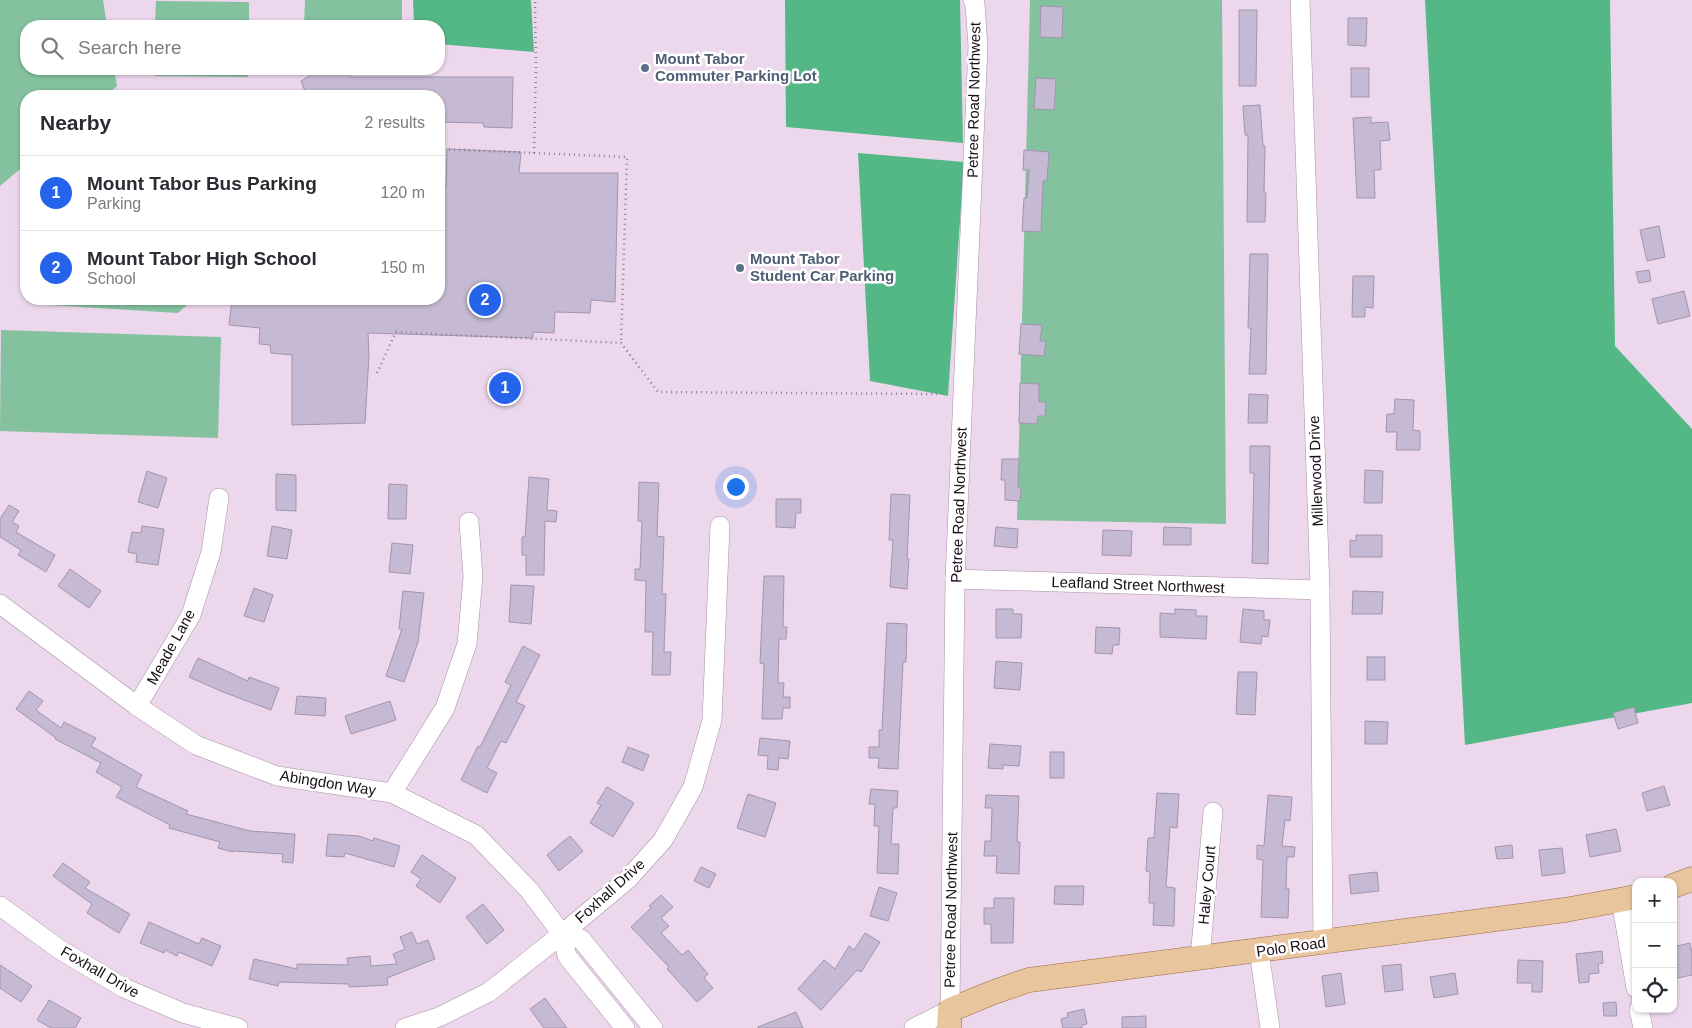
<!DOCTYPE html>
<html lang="en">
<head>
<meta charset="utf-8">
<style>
  :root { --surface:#fff; --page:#f2f2f3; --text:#2b2b33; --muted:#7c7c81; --line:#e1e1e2; --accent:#2563eb }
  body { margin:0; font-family:Helvetica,sans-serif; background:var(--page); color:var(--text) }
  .controls { position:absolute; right:15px; bottom:15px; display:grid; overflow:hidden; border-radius:10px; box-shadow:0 1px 4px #0004 }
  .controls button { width:45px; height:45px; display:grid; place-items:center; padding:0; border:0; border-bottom:1px solid var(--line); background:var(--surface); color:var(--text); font:25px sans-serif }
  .you { position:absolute; left:735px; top:486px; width:18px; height:18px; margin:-12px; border:4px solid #fff; border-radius:50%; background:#1a73e8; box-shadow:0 0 0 8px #1a73e833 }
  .badge { display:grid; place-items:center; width:32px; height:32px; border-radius:50%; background:var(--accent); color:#fff; font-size:16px; font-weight:700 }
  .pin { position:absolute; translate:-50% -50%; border:2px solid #fff; box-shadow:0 1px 5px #0006 }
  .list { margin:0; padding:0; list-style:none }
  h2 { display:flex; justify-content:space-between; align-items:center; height:65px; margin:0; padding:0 20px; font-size:21px }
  h2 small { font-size:16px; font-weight:400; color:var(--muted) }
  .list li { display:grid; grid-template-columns:32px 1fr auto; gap:15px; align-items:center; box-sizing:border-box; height:75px; padding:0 20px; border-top:1px solid var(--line) }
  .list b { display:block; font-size:19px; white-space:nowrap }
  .list p { margin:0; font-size:16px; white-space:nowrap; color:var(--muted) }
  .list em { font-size:16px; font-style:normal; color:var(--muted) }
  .icon { flex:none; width:28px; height:28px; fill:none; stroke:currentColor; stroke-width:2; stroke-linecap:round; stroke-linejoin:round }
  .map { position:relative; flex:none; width:1692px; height:1028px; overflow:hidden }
  .search { position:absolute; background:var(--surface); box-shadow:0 1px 4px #0004; left:20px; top:20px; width:425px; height:55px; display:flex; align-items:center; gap:12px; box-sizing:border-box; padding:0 18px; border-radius:20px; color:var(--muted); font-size:19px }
  .panel { position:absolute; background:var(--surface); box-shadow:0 1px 4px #0004; left:20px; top:90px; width:425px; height:215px; border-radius:20px }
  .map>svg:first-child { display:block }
  .green { fill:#84c29f }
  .forest { fill:#54b786 }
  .building { fill:#c6b9d3; stroke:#a195ae }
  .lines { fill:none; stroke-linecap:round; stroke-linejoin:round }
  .minor-casing { stroke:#a691a5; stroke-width:20 }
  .major-casing { stroke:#966c43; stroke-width:25 }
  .path { stroke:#8e7e8e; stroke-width:2.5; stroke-dasharray:1 4; stroke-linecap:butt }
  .minor { stroke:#fff; stroke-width:19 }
  .major { stroke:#e9c59d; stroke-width:24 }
  .service-dot { fill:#5c6f8a; stroke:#fff; stroke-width:2 }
  .labels { text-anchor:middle; stroke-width:5; stroke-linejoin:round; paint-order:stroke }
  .service-label { font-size:15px; font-weight:bold; fill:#4e5e75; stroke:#fff; text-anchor:start }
  .street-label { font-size:15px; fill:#170f17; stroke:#fff }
</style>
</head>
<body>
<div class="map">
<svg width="1692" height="1028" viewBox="0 0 1692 1028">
  <rect width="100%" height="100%" fill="#edd7ed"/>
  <g class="green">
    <path d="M0,0H103L107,26H26V69H114L117,86L105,96H26V164L0,186Z"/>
    <path d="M305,0H402V26H304Z"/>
    <path d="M1030,0H1222L1226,524L1017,520Z"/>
    <path d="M156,1L249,2V26H155Z"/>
    <path d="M155,69H248V77L155,76Z"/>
    <path d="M48,299H189V303L178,313L49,305Z"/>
    <path d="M1,330L221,337L218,438L0,431Z"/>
  </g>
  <g class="forest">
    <path d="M413,0H531L534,52L439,44V26H414Z"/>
    <path d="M785,0H960L963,143L786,127Z"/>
    <path d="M1425,0H1610L1615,346L1692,429V703L1465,745Z"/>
    <path d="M858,153L964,162L948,396L870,381Z"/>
  </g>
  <g class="building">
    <path d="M1041,6L1063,7L1062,38L1040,37Z"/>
    <path d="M1239,10H1257L1256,86H1239Z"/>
    <path d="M1348,18H1367L1366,46L1348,45Z"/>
    <rect x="1351" y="68" width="18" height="29"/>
    <path d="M312,69H350V77H513L512,128L484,127L483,123L439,122V96H307L301,81L311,75Z"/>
    <path d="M1036,78L1056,79L1054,110L1034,109Z"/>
    <path d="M1260,105L1263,146H1265L1264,193H1266L1265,222H1247L1248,135H1245L1243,106Z"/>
    <path d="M1371,117V123L1388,122L1390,140L1380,141L1381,170H1374L1375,198H1357L1353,118Z"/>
    <path d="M447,149L521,152L519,173H618L615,302L591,300L590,313L555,312L554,333L533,332V338L368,333L369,356L365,423L292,425V355L271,353L270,345L259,344L260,328L229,325L232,299H439V187H446Z"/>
    <path d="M1024,150L1049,152L1047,181H1043L1041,232L1022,231L1024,198H1027L1029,170H1023Z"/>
    <path d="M1659,226L1665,257L1647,261L1640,230Z"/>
    <path d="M1250,254H1268L1266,374H1249L1251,328H1248Z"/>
    <path d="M1649,270L1651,281L1639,283L1636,272Z"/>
    <path d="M1353,276H1374L1373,308L1365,307V317H1352Z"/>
    <path d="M1684,291L1690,316L1658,324L1652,299Z"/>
    <path d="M1021,324L1042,325L1040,341H1046L1044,356L1019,354Z"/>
    <path d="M1020,383L1039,384V402H1046L1045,416H1038L1037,424L1019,423Z"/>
    <path d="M1249,394L1268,395L1267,423H1248Z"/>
    <path d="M1395,399L1414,400L1413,430L1420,431V450H1396L1397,432H1386L1387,414H1394Z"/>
    <path d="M1250,446H1270L1268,564L1252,563L1254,473H1250Z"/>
    <path d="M1002,459H1019L1018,487H1021L1020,501L1005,500V480H1001Z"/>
    <path d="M1365,470L1383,471L1382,503H1364Z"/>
    <path d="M147,471L167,478L158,508L138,502Z"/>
    <path d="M276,474L296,475V511L276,510Z"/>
    <path d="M529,477L549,479L547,510L557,511L556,522L545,521L544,575H526V555H522V537H525Z"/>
    <path d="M639,482L659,483L657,536L664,537L662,594H666L664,652H671L670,675H652L653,632H645L646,581L635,580V569H640L642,521H638Z"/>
    <path d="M389,484L407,485L406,519H388Z"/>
    <path d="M891,494L910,495L907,559H909L907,589L890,587L893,540H889Z"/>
    <path d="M776,499H801V513H796L795,528L776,527Z"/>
    <path d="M9,505L19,511L12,522L19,526L16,532L55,555L46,572L18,555L21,550L0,537V519Z"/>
    <path d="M142,526L164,529L158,565L136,562L137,554L128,552L132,532L141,533Z"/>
    <path d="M272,526L292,530L287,559L267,556Z"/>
    <path d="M996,527L1018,529L1017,548L994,546Z"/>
    <path d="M1164,527L1191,528V545H1163Z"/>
    <path d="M1103,530L1132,531L1131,556L1102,555Z"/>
    <path d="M1356,535H1382V557H1350V540L1356,541Z"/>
    <path d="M392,543L413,545L410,574L389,572Z"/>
    <path d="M70,569L101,591L89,608L58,586Z"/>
    <path d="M764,576H784L783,627H787L786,639H779L778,683H784L783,697H790V708H783L782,719H762L764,664L760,663Z"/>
    <path d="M511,585L534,586L531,624L509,622Z"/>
    <path d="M254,588L273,595L264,622L244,616Z"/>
    <path d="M403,591L424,593L418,642L404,682L386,676L402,629H399Z"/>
    <path d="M1353,591L1383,592L1382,614H1352Z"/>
    <path d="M996,609H1013V614H1022L1021,638H996Z"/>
    <path d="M1175,609L1196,610V616H1207L1206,639L1160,637V613L1175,614Z"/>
    <path d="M1243,609L1264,611V620H1270L1268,637L1262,636L1261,644L1240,642Z"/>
    <path d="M887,623L907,624L906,662H903L898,769L878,768L879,758H869V747H879V730H882Z"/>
    <path d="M1096,627L1120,628L1119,645H1113L1112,654L1095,653Z"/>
    <path d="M523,646L540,655L516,702L525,706L506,743L501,741L487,768L497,773L487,793L461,780L478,746L480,747L511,685L505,682Z"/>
    <rect x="1367" y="657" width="18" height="23"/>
    <path d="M198,658L248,681L249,677L279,688L271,710L223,692L189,677Z"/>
    <path d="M996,661L1022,663L1020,690L994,688Z"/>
    <path d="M1238,672H1257L1255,715L1236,714Z"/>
    <path d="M29,691L43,701L36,710L61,728L64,722L96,738L91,746L142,775L136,787L188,811L186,814L250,831L295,834L293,863L282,862L283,854L233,851V852L218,848L220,842L169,828L170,825L116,797L122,787L96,772L101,763L55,739L56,738L16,709Z"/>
    <path d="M297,696L326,698L325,716L295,714Z"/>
    <path d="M390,701L396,720L351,734L345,716Z"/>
    <path d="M1634,707L1638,723L1618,729L1613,713Z"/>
    <path d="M1365,721L1388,722L1387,744H1365Z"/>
    <path d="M760,738L790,741L788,759L779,758L778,770L767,769L768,756L758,755Z"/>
    <path d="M990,744L1021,746L1019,766L1003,765V769L988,768Z"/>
    <path d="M628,747L649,755L643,771L622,762Z"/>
    <rect x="1050" y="752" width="14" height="26"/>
    <path d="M1664,786L1670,805L1647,811L1642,793Z"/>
    <path d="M607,787L634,803L613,837L590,823L601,805L597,803Z"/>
    <path d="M871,789L898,791L897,808H893L891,844H899L898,874L877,873L879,826H874L875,804H869Z"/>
    <path d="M1157,793L1179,794L1177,828L1170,827L1166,887L1175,888L1174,926L1153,925L1154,903H1149L1150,872L1146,871L1148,838H1154Z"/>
    <path d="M748,794L776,803L765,837L737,828Z"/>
    <path d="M986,795L1019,796L1017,842H1020L1019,874L996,873L997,856H984L985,841H991L992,808H985Z"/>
    <path d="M1268,795L1292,797L1290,821L1285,820L1282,846L1295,847L1294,857H1287L1286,889H1289L1288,918L1261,917L1263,860L1257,859V845L1264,846Z"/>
    <path d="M1616,829L1621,851L1590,857L1586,835Z"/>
    <path d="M328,834L359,836L373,841L374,838L400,846L394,867L345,853L344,857L326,856Z"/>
    <path d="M570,836L583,851L559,871L547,855Z"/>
    <path d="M1512,845L1513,858L1497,859L1495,847Z"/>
    <path d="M1562,848L1565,873L1542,876L1539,850Z"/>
    <path d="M422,855L456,878L440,903L416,886L421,879L411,872Z"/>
    <path d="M63,863L90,882L85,888L130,914L119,933L87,913L92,904L53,876Z"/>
    <path d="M701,867L716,874L709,888L694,881Z"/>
    <path d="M1377,872L1379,891L1351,894L1349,875Z"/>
    <path d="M1055,886H1084L1083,905L1054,904Z"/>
    <path d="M879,887L897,893L888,921L870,916Z"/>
    <path d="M661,895L673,907L661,918L669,926L661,933L682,955L688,950L708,974L704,978L713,988L697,1002L667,969L669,967L631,927L651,908L649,906Z"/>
    <path d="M994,898H1014L1013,943H991V924H984V908H994Z"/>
    <path d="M483,904L504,930L487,944L466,917Z"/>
    <path d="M149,922L199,944L202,938L221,946L212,966L179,952L177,956L165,950L164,953L140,943Z"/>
    <path d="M412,932L417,944L428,940L435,959L387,978L388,985L349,987V984L279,982L278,986L249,979L254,959L297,969V964L348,965L347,958L370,956L371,966L397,964L393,954L405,949L400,937Z"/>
    <path d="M865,933L880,942L861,972L857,970L821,1010L798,989L824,960L835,969L849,946L854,950Z"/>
    <path d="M1690,943L1692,953V975L1673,979V947Z"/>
    <path d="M1602,951L1603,963L1598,964L1599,973L1589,974V982L1579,983L1576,954Z"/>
    <path d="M1518,960L1543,961L1542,992H1532V983H1517Z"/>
    <path d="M1401,964L1403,990L1385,992L1382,966Z"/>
    <path d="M0,965L32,986L21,1002L0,988Z"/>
    <path d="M1341,973L1345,1004L1326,1007L1322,976Z"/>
    <path d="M1455,973L1458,994L1434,998L1430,977Z"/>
    <path d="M545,998L567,1028H544L530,1009Z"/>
    <path d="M49,1000L81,1018L75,1028H51L37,1020Z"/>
    <path d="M1616,1002L1617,1016H1604L1603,1003Z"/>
    <path d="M1084,1009L1087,1024L1082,1025V1028H1063L1061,1019L1068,1017L1067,1013Z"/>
    <path d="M796,1012L803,1028H758V1027Z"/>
    <path d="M1146,1016V1028H1122V1017Z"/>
  </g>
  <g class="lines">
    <defs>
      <g id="minor">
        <path d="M1300,0L1320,590L1323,942"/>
        <path d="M955,579L1320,590"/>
        <path d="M0,604L137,706L196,745L277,776L392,793L476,835L529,890L562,934L567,956L625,1028"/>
        <path d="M137,706L191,615L211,552L219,498"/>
        <path d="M392,793L445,708L467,644L473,577L469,522"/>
        <path d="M1621,900L1636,988"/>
        <path d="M0,906L59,949L124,988L183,1013L238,1028"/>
        <path d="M562,934L581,939L653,1028"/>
        <path d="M1259,951L1270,1028"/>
        <path d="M1200,958L1213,812"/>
        <path d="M1639,1009L1643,1028"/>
        <path d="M405,1028L439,1017L489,992L562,934L628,879L663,840L693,787L712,720L720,526"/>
        <path d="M914,1028L950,1010L955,579L978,46L975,4L973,0"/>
      </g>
      <g id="major">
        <path d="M1673,886L1692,879"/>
        <path d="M949,1028L950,1010L994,992L1029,980L1565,910L1636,897"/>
      </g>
    </defs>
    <use href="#minor" class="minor-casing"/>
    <use href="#major" class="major-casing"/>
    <g class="path">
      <path d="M439,149L627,157L621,343"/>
      <path d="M534,153L536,68L535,0"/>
      <path d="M377,373L396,332L621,343L658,392L937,394"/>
    </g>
    <use href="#minor" class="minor"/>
    <use href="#major" class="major"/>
  </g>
  <g class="service-dot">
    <circle cx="645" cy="68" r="5"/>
    <circle cx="740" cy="268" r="5"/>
  </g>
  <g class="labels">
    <g class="service-label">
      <text x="655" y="64">Mount Tabor<tspan x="655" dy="17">Commuter Parking Lot</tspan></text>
      <text x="750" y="264">Mount Tabor<tspan x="750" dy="17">Student Car Parking</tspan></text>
    </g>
    <g class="street-label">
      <text transform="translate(974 100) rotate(-89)" y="5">Petree Road Northwest</text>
      <text transform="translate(1316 471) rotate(-92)" y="5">Millerwood Drive</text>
      <text transform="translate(959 505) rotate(-88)" y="5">Petree Road Northwest</text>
      <text transform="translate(1138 585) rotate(2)" y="5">Leafland Street Northwest</text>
      <text transform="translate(171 647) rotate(-61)" y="5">Meade Lane</text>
      <text transform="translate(328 783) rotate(9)" y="5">Abingdon Way</text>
      <text transform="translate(1207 885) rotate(-85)" y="5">Haley Court</text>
      <text transform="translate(610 891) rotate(-42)" y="5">Foxhall Drive</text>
      <text transform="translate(951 910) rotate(-89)" y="5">Petree Road Northwest</text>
      <text transform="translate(1291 947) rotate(-8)" y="5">Polo Road</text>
      <text transform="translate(100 972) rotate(30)" y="5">Foxhall Drive</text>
    </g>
  </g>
</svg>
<div class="controls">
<button>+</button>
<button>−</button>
<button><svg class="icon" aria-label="locate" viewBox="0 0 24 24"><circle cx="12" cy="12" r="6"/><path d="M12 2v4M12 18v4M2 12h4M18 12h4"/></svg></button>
</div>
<div class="you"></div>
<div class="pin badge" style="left:505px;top:388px">1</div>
<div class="pin badge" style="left:485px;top:300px">2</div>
<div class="search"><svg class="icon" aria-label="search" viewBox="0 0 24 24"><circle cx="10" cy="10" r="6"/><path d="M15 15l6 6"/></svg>Search here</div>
<section class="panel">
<h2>Nearby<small>2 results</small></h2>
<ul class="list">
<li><span class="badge">1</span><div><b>Mount Tabor Bus Parking</b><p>Parking</p></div><em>120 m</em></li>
<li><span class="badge">2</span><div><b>Mount Tabor High School</b><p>School</p></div><em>150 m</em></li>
</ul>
</section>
</div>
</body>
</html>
